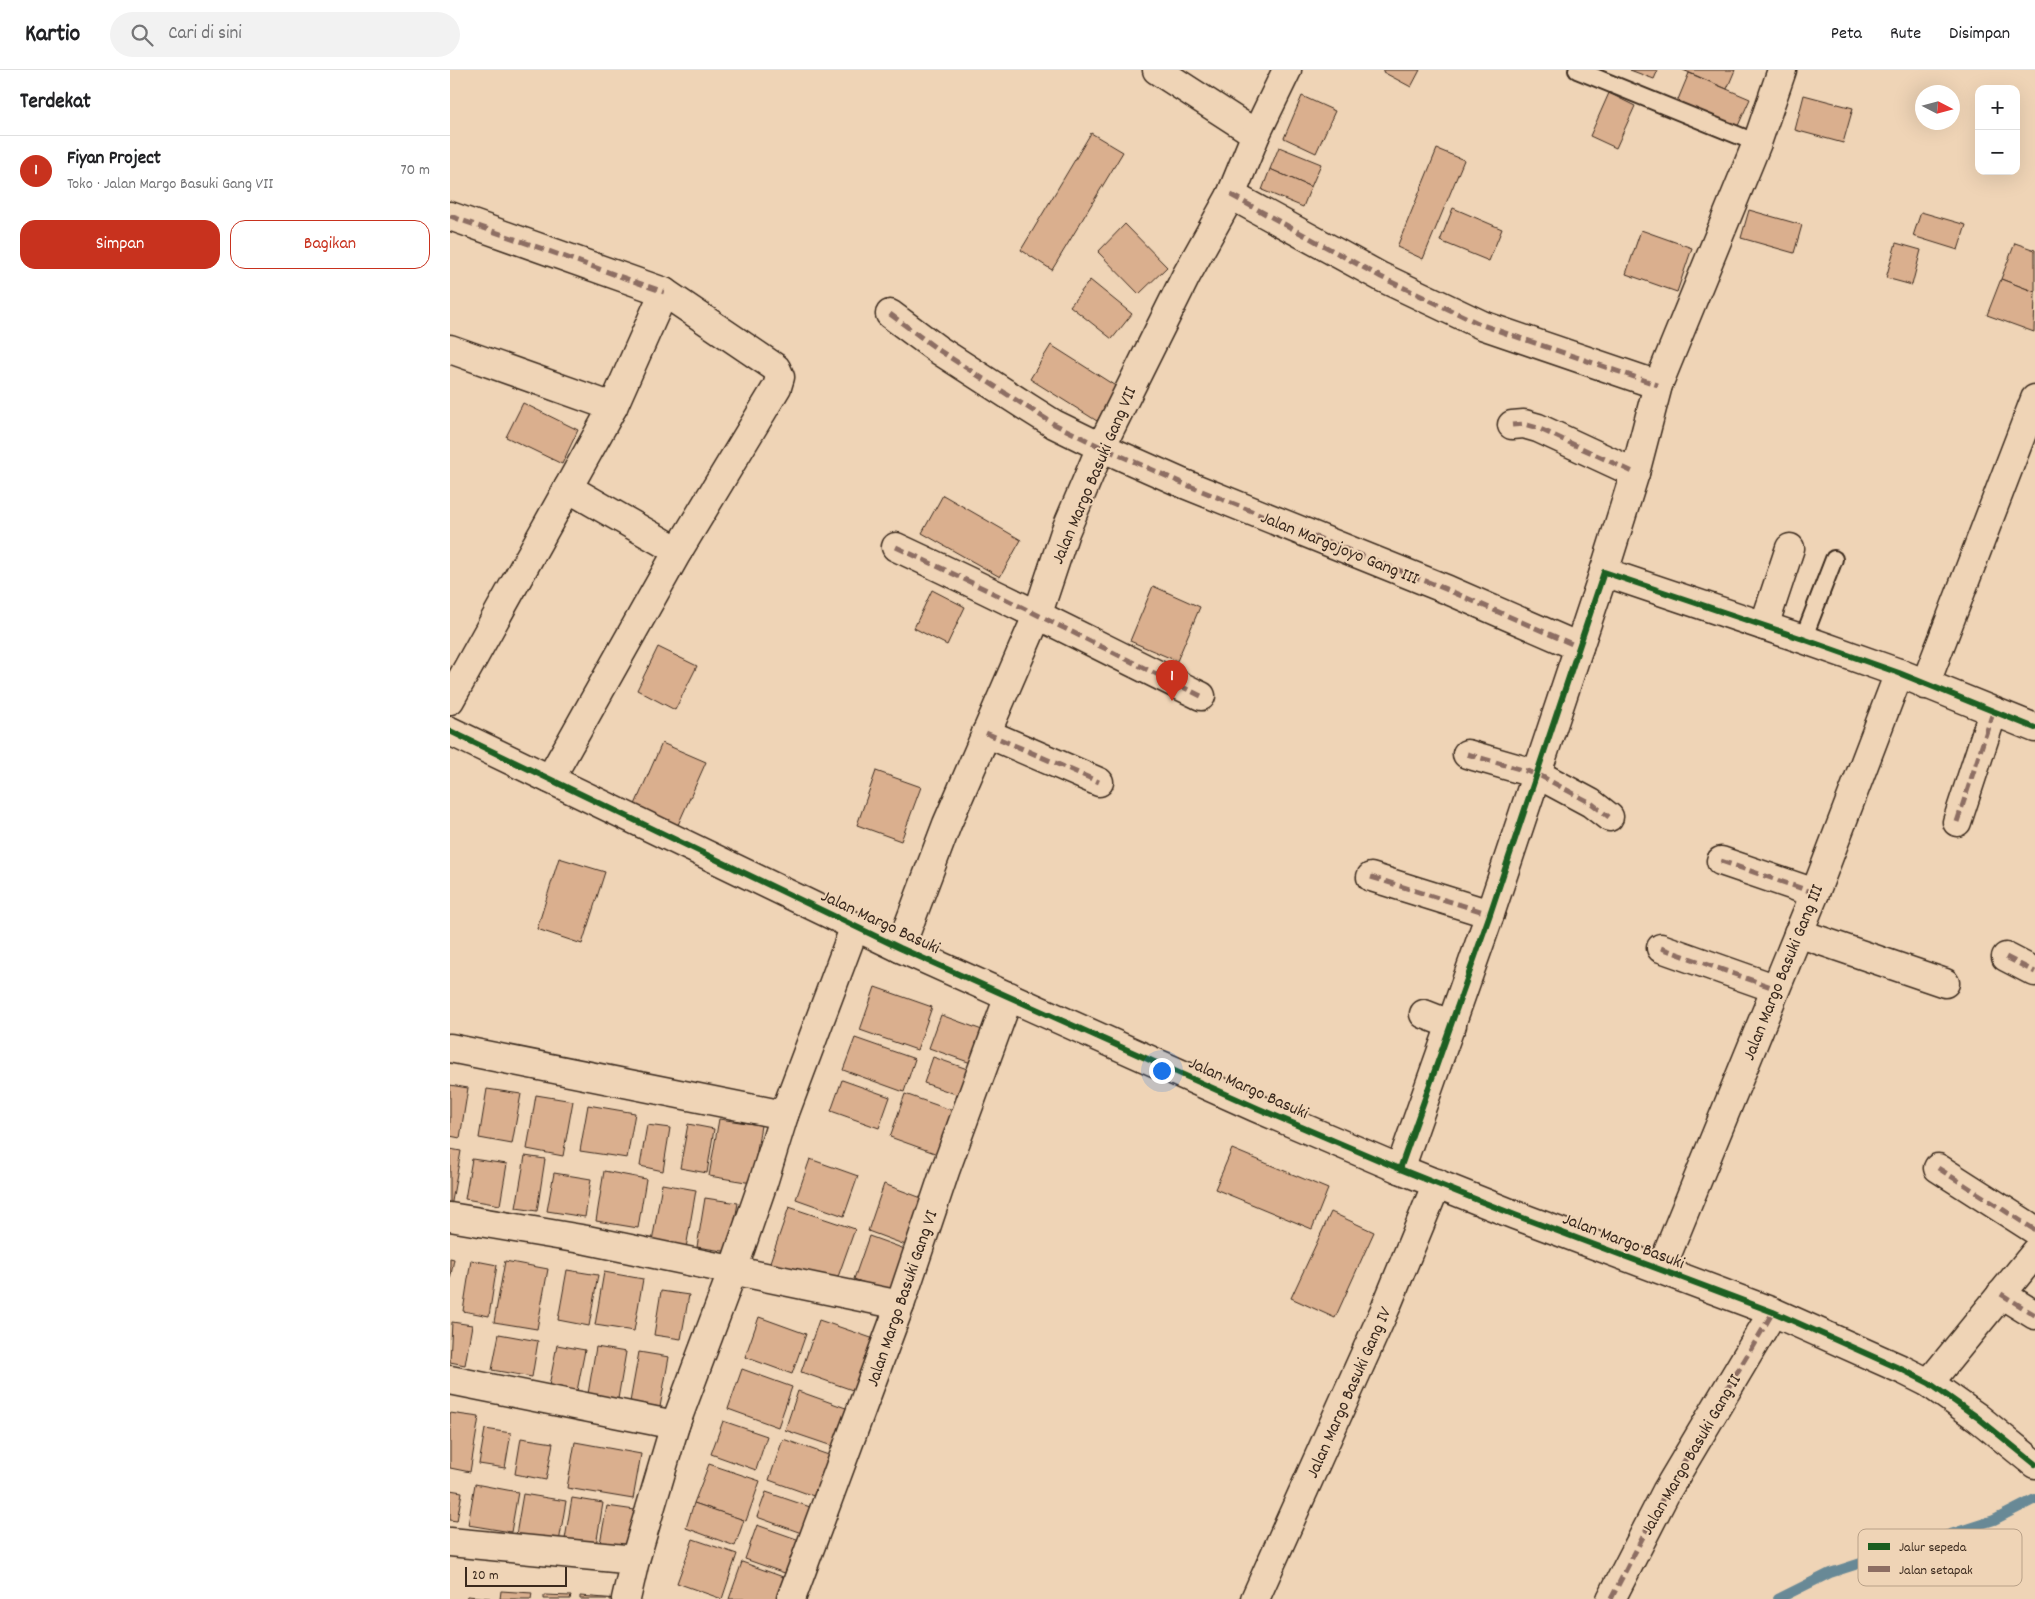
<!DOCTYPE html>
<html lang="id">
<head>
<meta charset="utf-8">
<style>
  :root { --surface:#fff; --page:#f2f2f2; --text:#202124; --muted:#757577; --line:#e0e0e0; --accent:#c8321e }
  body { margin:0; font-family:Dekko,sans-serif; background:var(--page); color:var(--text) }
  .controls { position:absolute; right:15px; top:15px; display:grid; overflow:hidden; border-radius:10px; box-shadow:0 5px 20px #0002 }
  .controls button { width:45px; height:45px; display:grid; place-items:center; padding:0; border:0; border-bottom:1px solid var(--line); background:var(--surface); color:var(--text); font:25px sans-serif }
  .compass { position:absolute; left:1465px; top:15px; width:45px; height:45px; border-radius:50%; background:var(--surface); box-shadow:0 5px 20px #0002; rotate:96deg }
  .scale { position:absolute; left:15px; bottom:12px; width:102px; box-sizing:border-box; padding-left:5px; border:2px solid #3b2a1e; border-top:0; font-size:14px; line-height:18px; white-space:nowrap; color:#3b2a1e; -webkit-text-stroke:4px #efd4b6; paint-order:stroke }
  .you { position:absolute; left:711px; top:1000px; width:18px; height:18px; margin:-12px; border:4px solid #fff; border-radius:50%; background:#1a73e8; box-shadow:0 0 0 8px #1a73e833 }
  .badge { display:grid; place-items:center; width:32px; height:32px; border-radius:50%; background:var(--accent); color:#fff; font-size:16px; font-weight:700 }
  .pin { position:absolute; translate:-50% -41px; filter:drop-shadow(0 1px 2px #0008) }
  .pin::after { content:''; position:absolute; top:26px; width:18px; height:15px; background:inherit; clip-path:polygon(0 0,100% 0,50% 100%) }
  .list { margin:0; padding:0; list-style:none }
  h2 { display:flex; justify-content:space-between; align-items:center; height:65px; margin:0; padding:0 20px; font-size:21px }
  h2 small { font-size:16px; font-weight:400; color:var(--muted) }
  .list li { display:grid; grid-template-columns:32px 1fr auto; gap:15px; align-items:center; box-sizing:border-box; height:70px; padding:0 20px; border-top:1px solid var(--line) }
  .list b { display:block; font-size:19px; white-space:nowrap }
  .list p { margin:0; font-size:16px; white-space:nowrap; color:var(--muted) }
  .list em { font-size:16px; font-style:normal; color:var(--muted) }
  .actions { display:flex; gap:10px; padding:15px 20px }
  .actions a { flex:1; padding:11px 0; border:1px solid var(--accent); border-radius:15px; text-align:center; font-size:18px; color:var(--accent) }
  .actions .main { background:var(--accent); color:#fff }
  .icon { flex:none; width:28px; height:28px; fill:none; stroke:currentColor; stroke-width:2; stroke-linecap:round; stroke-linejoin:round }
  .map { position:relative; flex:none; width:1585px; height:1529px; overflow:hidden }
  header { display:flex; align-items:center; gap:30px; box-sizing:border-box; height:70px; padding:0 25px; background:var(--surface); border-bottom:1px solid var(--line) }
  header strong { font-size:24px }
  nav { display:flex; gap:28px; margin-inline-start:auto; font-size:18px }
  .search { width:350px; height:45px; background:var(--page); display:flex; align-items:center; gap:12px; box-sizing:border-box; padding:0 18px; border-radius:28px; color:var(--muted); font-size:19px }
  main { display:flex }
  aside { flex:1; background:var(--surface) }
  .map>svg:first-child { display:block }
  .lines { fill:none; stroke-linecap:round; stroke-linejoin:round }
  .stream { stroke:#678996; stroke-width:10 }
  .building { fill:#daaf8e; stroke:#3b2a1e }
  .service-casing { stroke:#3b2a1e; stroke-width:20 }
  .minor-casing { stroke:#3b2a1e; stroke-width:31 }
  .service { stroke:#efd4b6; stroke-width:16 }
  .minor { stroke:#efd4b6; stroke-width:28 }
  .quiet { stroke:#8d6e63; stroke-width:5; stroke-dasharray:10 5; stroke-linecap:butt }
  .cycleway-casing { stroke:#efd4b6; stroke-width:9 }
  .cycleway { stroke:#1b5e20; stroke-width:6 }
  .labels { text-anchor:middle; stroke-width:4; stroke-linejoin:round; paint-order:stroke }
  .street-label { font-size:18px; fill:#3b2a1e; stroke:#efd4b6 }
  .key { fill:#efd4b6; stroke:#b9a188; stroke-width:1 }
  .key-label { font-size:14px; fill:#3b2a1e }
</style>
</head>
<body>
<header>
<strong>Kartio</strong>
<div class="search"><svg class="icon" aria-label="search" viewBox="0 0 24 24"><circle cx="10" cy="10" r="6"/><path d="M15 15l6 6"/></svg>Cari di sini</div>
<nav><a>Peta</a><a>Rute</a><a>Disimpan</a></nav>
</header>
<main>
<aside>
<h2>Terdekat<small></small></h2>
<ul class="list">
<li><span class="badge">1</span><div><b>Fiyan Project</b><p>Toko · Jalan Margo Basuki Gang VII</p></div><em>70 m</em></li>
</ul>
<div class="actions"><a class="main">Simpan</a><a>Bagikan</a></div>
</aside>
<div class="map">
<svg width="1585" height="1529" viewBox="0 0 1585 1529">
  <rect width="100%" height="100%" fill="#efd4b6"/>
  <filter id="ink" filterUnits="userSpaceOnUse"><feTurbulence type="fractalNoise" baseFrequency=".02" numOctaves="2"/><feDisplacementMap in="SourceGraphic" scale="10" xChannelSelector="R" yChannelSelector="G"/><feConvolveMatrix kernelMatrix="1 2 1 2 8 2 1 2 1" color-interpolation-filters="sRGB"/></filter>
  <g filter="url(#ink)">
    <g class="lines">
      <path class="stream" d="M1328,1529L1380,1503L1544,1450L1585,1429"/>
    </g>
    <g class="building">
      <path d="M934,0H970L961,17L933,2Z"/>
      <path d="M1180,0H1208L1204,9Z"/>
      <path d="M1233,0H1285L1277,19Z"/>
      <path d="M1239,3L1300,29L1287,58L1227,32Z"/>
      <path d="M1159,23L1185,36L1166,78L1140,66Z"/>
      <path d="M1354,25L1403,38L1393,73L1345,60Z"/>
      <path d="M852,26L885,41L866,83L834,68Z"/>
      <path d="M641,63L673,82L602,200L571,180Z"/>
      <path d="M829,77L871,94L861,117L820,99Z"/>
      <path d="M987,79L1014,90L973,189L947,177Z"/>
      <path d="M820,99L861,117L853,137L812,120Z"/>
      <path d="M1003,138L1052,159L1039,191L990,171Z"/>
      <path d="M1299,140L1352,155L1344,183L1291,168Z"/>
      <path d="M1471,142L1516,155L1508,180L1463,166Z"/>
      <path d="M675,154L717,197L689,224L648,182Z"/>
      <path d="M1191,160L1242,178L1227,222L1176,204Z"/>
      <path d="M1446,173L1471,180L1462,215L1436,208Z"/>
      <path d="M1565,173L1585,180V222L1551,209Z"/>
      <path d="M1551,209L1585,222L1584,262L1537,245Z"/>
      <path d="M640,210L682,244L662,269L620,236Z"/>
      <path d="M601,275L667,317L647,351L580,309Z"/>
      <path d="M73,333L128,360L112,394L56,367Z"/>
      <path d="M493,425L571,470L550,507L472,463Z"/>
      <path d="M703,516L750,537L727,591L680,571Z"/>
      <path d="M482,520L515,537L497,575L464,558Z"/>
      <path d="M208,577L247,596L225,640L187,620Z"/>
      <path d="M212,673L256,692L227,757L184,737Z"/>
      <path d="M426,701L471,717L451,771L407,755Z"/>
      <path d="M109,788L155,802L132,874L87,859Z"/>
      <path d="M425,917L482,937L467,980L410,960Z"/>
      <path d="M491,945L532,960L521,993L479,978Z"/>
      <path d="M405,968L465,989L454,1022L393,1000Z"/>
      <path d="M483,987L523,1001L514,1027L474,1013Z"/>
      <path d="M392,1010L440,1027L429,1058L381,1041Z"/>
      <path d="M0,1015L18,1018L10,1068L0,1066Z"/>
      <path d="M37,1019L71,1024L62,1074L29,1068Z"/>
      <path d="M455,1024L509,1043L493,1086L440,1067Z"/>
      <path d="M86,1025L123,1031L113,1086L77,1079Z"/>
      <path d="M138,1035L185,1043L177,1088L130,1081Z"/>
      <path d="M269,1049L311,1055L302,1113L259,1106Z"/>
      <path d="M238,1054L264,1059L257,1103L230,1098Z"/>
      <path d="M197,1055L220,1058L213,1101L190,1096Z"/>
      <path d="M0,1079L11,1081L1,1137H0Z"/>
      <path d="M782,1079L878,1119L862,1159L765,1119Z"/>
      <path d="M75,1086L95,1089L87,1141L66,1138Z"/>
      <path d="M22,1089L57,1094L50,1135L15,1129Z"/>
      <path d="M360,1089L408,1106L394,1146L346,1129Z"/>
      <path d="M154,1101L196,1109L188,1158L146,1151Z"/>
      <path d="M104,1103L141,1109L135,1147L97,1141Z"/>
      <path d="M212,1114L246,1120L236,1178L202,1172Z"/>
      <path d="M434,1114L477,1130L461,1177L418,1161Z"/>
      <path d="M255,1128L288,1133L279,1182L247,1177Z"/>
      <path d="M339,1137L405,1159L384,1218L319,1195Z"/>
      <path d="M881,1142L924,1162L885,1248L841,1228Z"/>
      <path d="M419,1166L463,1182L448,1225L404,1209Z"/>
      <path d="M0,1188L4,1189L0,1210Z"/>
      <path d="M21,1190L47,1195L39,1246L13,1241Z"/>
      <path d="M55,1191L98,1199L87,1259L44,1252Z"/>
      <path d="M117,1200L148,1205L139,1256L108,1250Z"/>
      <path d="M154,1202L193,1209L184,1261L145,1255Z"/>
      <path d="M211,1221L239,1225L231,1269L204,1265Z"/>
      <path d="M309,1247L356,1264L342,1304L295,1287Z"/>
      <path d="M369,1250L430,1271L411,1323L351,1302Z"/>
      <path d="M2,1252L22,1255L15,1295L0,1292Z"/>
      <path d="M49,1264L88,1271L82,1307L42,1300Z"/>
      <path d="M107,1275L135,1280L127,1321L99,1316Z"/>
      <path d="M146,1277L176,1282L168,1329L138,1324Z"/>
      <path d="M189,1282L219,1287L210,1337L180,1332Z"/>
      <path d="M292,1299L342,1317L328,1357L278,1339Z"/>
      <path d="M348,1321L407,1342L394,1380L335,1360Z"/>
      <path d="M0,1343L29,1347L20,1402L0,1398Z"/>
      <path d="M273,1351L317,1366L306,1400L261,1384Z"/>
      <path d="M35,1359L61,1363L55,1398L29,1394Z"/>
      <path d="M71,1368L103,1373L96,1410L65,1404Z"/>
      <path d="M333,1369L387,1388L372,1429L319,1410Z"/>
      <path d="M125,1372L191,1384L183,1429L117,1418Z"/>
      <path d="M259,1394L310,1411L296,1451L244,1433Z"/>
      <path d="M25,1414L68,1422L61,1462L18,1455Z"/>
      <path d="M0,1420L12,1422L7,1451L0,1450Z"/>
      <path d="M316,1422L366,1439L357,1465L307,1447Z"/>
      <path d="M73,1424L116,1431L109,1472L66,1465Z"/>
      <path d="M122,1428L153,1433L146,1475L115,1469Z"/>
      <path d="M244,1433L294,1450L285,1476L236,1458Z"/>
      <path d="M157,1436L192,1441L185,1479L150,1473Z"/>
      <path d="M307,1455L358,1473L346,1507L295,1489Z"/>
      <path d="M243,1469L287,1484L272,1529L227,1513Z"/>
      <path d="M292,1492L344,1511L338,1529H279Z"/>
      <path d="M51,1521L82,1523L81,1529H50Z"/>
      <path d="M94,1525L121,1526L120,1529H94Z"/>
      <path d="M17,1526L40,1528V1529H16Z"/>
      <path d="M130,1526L168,1529H130Z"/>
    </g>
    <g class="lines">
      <defs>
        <g id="service">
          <path d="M1127,0L1307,73"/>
          <path d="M1353,569L1384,489"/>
        </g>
        <g id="minor">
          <path d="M707,0L806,64"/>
          <path d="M781,125L931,207L1032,255L1208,315"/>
          <path d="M0,146L214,222L326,298L330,307L327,317L228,481L100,709"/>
          <path d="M440,244L487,279L577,337L604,354L651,377L732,413L998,520L1129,577"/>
          <path d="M0,279L163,337"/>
          <path d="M1062,355L1074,354L1088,358L1185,403"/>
          <path d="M118,418L228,481"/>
          <path d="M446,477C548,524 649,576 751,626"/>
          <path d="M1154,502L1185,403L1208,315L1307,73L1332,0"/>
          <path d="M1314,556L1340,478"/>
          <path d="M1475,615L1585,329"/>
          <path d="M0,630L163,337L214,222"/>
          <path d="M0,661L450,878L807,1038L950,1099L1065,1145L1323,1242L1453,1300L1479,1313L1527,1347L1585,1394"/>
          <path d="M536,663L649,712"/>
          <path d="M1017,684L1087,704L1141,733L1159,747"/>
          <path d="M1507,752L1543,642"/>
          <path d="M1271,791L1365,823"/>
          <path d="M921,807L1040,844"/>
          <path d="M1348,863L1495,913"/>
          <path d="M450,878L497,754L587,546L615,462L651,377L736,206L781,125L806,64L837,0"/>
          <path d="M1211,878L1324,918"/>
          <path d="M1556,887L1585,902"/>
          <path d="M974,944L1002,955"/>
          <path d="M0,978L334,1045"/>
          <path d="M1488,1098L1585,1160"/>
          <path d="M950,1099L1040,844L1154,502L1353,569L1449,603L1585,658"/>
          <path d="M0,1147L137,1170L450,1235"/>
          <path d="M1211,1199L1365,823L1449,603"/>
          <path d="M1551,1224L1585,1245"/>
          <path d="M0,1310L225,1355"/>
          <path d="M1479,1313L1585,1183"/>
          <path d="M0,1472L185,1490"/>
          <path d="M176,1529L185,1490L225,1355L283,1200L313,1113L334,1045L405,856"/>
          <path d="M341,1529L450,1235L495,1101L559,926"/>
          <path d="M805,1529L936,1237L987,1113"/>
          <path d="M1161,1529L1216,1422L1323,1242"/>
        </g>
      </defs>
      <use href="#service" class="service-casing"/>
      <use href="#minor" class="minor-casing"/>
      <use href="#service" class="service"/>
      <use href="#minor" class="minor"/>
      <g class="quiet">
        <path d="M781,125L931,207L1032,255L1208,315"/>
        <path d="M0,146L214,222"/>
        <path d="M440,244L487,279L577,337L604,354L651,377L732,413L998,520L1129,577"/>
        <path d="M1062,355L1074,354L1088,358L1185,403"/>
        <path d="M446,477C548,524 649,576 751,626"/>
        <path d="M536,663L649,712"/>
        <path d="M1017,684L1087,704L1141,733L1159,747"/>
        <path d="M1507,752L1543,642"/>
        <path d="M1271,791L1365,823"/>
        <path d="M921,807L1040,844"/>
        <path d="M1211,878L1324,918"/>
        <path d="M1556,887L1585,902"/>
        <path d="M1488,1098L1585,1160"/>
        <path d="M1551,1224L1585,1245"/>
        <path d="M1161,1529L1216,1422L1323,1242"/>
      </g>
      <defs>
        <g id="cycleway">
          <path d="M0,661L450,878L807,1038L950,1099L1065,1145L1323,1242L1453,1300L1479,1313L1527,1347L1585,1394"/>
          <path d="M950,1099L1040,844L1154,502L1353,569L1449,603L1585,658"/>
        </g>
      </defs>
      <use href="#cycleway" class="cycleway-casing"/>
      <use href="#cycleway" class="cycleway"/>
    </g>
  </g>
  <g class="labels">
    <g class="street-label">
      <text transform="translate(643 405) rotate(-67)" y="6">Jalan Margo Basuki Gang VII</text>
      <text transform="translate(890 477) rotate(22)" y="6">Jalan Margojoyo Gang III</text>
      <text transform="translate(431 851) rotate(25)" y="6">Jalan Margo Basuki</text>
      <text transform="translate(1332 902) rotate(-68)" y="6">Jalan Margo Basuki Gang III</text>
      <text transform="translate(799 1017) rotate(24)" y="6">Jalan Margo Basuki</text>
      <text transform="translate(1174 1170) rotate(21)" y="6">Jalan Margo Basuki</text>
      <text transform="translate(451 1228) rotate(-71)" y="6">Jalan Margo Basuki Gang VI</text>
      <text transform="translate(898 1322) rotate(-66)" y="6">Jalan Margo Basuki Gang IV</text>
      <text transform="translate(1240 1384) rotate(-60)" y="6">Jalan Margo Basuki Gang II</text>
    </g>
  </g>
  <rect x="1408" y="1459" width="164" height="57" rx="8" class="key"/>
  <rect x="1418" y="1473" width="22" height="7" fill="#1b5e20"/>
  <rect x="1418" y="1496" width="22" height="6" fill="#8d6e63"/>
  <g class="key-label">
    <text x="1449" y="1481">Jalur sepeda</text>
    <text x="1449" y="1504">Jalan setapak</text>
  </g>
</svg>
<div class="controls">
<button>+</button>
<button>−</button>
</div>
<svg class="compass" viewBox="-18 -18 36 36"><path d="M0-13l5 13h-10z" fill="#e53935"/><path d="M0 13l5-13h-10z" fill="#757577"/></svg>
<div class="scale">20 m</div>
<div class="you"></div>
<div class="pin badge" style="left:722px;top:631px">1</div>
</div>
</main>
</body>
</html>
